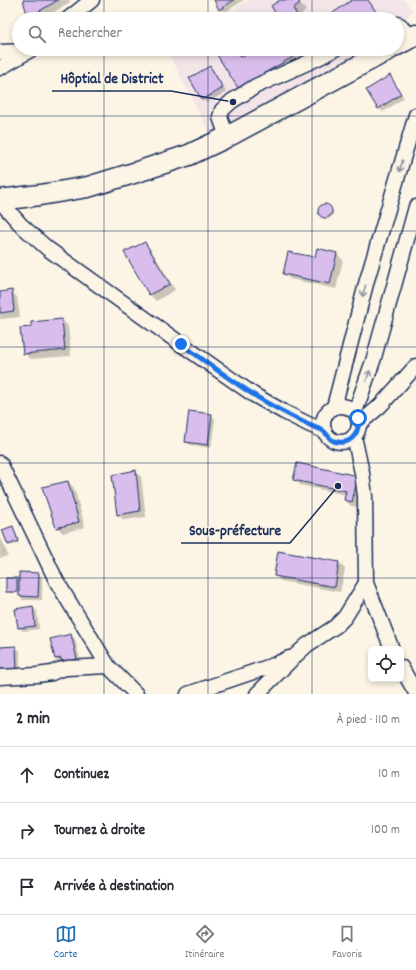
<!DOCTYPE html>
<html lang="fr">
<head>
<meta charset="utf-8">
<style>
  :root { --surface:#fff; --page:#f2f2f3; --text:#2b2b33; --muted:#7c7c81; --line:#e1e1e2; --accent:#1f6fb2 }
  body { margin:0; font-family:Dekko,sans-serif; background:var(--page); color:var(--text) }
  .controls { position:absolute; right:12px; bottom:12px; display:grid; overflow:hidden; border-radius:6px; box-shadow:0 2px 6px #0003 }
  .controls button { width:36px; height:36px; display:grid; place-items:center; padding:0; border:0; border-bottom:1px solid var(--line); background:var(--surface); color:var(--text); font:20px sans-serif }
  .stop { position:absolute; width:12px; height:12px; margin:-9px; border:3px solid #1a73e8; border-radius:50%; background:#fff }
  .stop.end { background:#1a73e8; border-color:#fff; box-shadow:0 1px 4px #0008 }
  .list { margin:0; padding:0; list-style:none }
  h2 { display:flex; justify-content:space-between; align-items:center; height:52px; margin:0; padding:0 16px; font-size:17px }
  h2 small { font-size:13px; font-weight:400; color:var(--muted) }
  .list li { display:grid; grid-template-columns:26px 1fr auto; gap:12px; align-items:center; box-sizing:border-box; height:56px; padding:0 16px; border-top:1px solid var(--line) }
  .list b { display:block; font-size:15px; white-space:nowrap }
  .list em { font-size:13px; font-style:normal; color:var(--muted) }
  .icon { flex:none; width:22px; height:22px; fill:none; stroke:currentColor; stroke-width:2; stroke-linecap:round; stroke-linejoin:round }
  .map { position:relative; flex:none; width:416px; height:694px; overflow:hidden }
  .search { position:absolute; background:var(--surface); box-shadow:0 2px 6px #0003; left:12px; right:12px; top:12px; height:44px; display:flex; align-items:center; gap:10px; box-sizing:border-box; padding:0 14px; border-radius:22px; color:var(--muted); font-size:15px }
  .sheet { height:220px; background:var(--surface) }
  nav { display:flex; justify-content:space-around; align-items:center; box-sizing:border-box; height:56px; border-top:1px solid var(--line); background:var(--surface); font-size:11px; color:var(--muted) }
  nav a { display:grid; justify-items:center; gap:2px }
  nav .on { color:var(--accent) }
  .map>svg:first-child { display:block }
  .built { fill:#f2e4e7 }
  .shadow { fill:#0003 }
  .building { fill:#d9beed; stroke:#1b2f5e }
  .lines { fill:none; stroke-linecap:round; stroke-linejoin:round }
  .minor-casing { stroke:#1b2f5e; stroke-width:17 }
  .secondary-casing { stroke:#1b2f5e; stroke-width:23 }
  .minor { stroke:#fcf5e5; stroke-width:14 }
  .secondary { stroke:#fcf5e5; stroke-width:20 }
  .oneway { stroke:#8c92a2 }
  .route { stroke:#1a73e8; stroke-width:5 }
  .grid { fill:none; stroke:#1b2f5e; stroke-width:1; stroke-opacity:0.55 }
  .leader { fill:none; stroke:#1b2f5e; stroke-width:1.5 }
  .callout-dot { fill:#1b2f5e; stroke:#fcf5e5; stroke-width:1.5 }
  .callout-label { font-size:15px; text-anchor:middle; font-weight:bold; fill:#1b2f5e; stroke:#fcf5e5; stroke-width:3; stroke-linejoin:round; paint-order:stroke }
</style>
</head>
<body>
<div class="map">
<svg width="416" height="694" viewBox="0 0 416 694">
  <rect width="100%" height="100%" fill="#fcf5e5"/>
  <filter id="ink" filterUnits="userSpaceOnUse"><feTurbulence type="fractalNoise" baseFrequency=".025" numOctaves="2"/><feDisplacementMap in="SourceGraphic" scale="8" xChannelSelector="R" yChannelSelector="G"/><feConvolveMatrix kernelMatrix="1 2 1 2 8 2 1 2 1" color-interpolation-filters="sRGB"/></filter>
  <g filter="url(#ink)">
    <g class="built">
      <path d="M248,0H404L413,10L397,29V19H217Z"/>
      <path d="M169,49H364L303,85L211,136L167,50Z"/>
    </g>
    <g class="shadow">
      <path d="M24,0H70V2L43,19H30Z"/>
      <path d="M215,0H244L224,13L220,9Z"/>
      <path d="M281,0H298L306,11L299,16L301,19H280Z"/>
      <path d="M353,0H368L382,19H326Z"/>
      <path d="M230,49H237L242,54L244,57L258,49H290L291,51L295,49H349L331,61L324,53L246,95L239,87Z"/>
      <path d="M210,67L214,71L226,92L206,103L203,99Z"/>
      <path d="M390,77L393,81L404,98L383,112L379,108Z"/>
      <path d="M324,206H328L333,212V215L329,219H325L321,215L319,211L320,208Z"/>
      <path d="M145,244L151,250L175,290L156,301L150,295L126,253Z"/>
      <path d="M337,254L343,260L336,289L290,279L284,273L315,258Z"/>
      <path d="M12,292L17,297L20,317L0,319V293Z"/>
      <path d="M62,320L68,326L71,356L30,359L24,353L32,328Z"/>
      <path d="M211,415L215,419L211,448L190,445L186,441Z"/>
      <path d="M135,471L141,477L146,517L124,520L118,515Z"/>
      <path d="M295,479L363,483L358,507L351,506L345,500L346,495L300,485Z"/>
      <path d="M68,482L74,488L85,527L63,533L57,527Z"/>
      <path d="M13,527L14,529L19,543L10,546L9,544Z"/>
      <path d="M0,539L3,542L8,556L0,558Z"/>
      <path d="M279,552L339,563L345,569L340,592L281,581L275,575Z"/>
      <path d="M38,574L42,578V600H23L20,596V593H9L7,591L17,579L20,582Z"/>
      <path d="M33,608L37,611L39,629L23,631L19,627Z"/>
      <path d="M71,635L75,639L81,663H59L56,659L51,639Z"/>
      <path d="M16,647L20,651V676L0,648Z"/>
    </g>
    <g class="building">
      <path d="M23,0H58L28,18Z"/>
      <path d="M214,0H234L219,10Z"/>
      <path d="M280,0H297L300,3L293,8L299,19H279L271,6Z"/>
      <path d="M352,0H368L379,16L376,19H324Z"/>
      <path d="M228,49H237L241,57L256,49H288L289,51L293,49H307L238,88L217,55Z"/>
      <path d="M210,66L223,88L202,100L189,78Z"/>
      <path d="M390,75L401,94L378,109L366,90Z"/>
      <circle cx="325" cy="211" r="7"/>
      <path d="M145,242L170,284L149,295L124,252Z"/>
      <path d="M317,248L337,253L330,284L283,274L288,252L315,257Z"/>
      <path d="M12,290L14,311L0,313V292Z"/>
      <path d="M62,319L65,350L23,354L20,328L31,327V322Z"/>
      <path d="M189,411L212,414L208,445L185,442Z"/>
      <path d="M297,463L358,476L352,502L344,500L346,491L293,480Z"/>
      <path d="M136,470L140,511L117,515L112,475Z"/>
      <path d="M68,481L79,522L56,528L42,487Z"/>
      <path d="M13,526L18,541L8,545L2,530Z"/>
      <path d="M278,551L339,562L335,587L274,576Z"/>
      <path d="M19,572L39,573L38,597L19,596Z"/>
      <rect x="6" y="578" width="11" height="14"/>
      <path d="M33,606L35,626L18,628L15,609Z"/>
      <path d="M71,634L77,659L62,663L61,658L55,659L50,639Z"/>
      <path d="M16,646L17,672L0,673V647Z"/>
    </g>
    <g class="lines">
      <defs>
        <g id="minor">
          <path d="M68,19L92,0"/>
          <path d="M397,24L400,25L410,38"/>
          <path d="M0,52L28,51"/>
          <path d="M0,68L32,49"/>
          <path d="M227,137L220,117L222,110L232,101L256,86L318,58L335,49"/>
          <path d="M0,201L21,225L48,249L181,344L254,395L284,412L308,424L324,431"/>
          <circle cx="341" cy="424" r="18"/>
          <path d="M334,407L367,280L416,115"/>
          <path d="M355,412L373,361L416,207"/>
          <path d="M359,424L380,406L416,366"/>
          <path d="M354,436L362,473L365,496L366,583L392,649"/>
          <path d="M0,463L57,582L108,666L136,694"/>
          <path d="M401,667L416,693"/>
          <path d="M0,677L37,675L52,673L58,670L67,668L108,666"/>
          <path d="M188,694L274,665L289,658"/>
          <path d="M257,694L295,656L307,645L336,626L345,617L366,583"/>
        </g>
        <g id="secondary">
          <path d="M397,45L416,35"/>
          <path d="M0,200L40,195L88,187L137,172L189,155L227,137L390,49"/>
        </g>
      </defs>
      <use href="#minor" class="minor-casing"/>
      <use href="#secondary" class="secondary-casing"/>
      <use href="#minor" class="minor"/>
      <use href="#secondary" class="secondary"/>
    </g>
    <defs><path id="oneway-shaft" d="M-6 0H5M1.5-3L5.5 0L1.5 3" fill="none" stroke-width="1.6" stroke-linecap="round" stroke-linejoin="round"/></defs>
    <g class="oneway">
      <use href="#oneway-shaft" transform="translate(401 166) rotate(106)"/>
      <use href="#oneway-shaft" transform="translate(364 291) rotate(105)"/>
      <use href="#oneway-shaft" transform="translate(368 376) rotate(-70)"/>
    </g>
  </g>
  <g class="lines" filter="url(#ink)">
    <path class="route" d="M181,344C205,361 229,379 254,395C271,406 289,415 307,424C312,426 317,428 322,430C328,433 328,441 338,442C353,444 360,431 358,418"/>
  </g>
  <path class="grid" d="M104,0V19M208,0V19M312,0V19M104,49V694M208,49V694M312,49V694M0,116H416M0,231H416M0,347H416M0,463H416M0,578H416"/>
  <path class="leader" d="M233 102L171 91H52M338 486L290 543H181"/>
  <g class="callout-dot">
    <circle cx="233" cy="102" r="4"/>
    <circle cx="338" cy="486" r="4"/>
  </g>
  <g class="callout-label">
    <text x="112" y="83">Hôptial de District</text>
    <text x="235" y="535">Sous-préfecture</text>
  </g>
</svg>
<div class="controls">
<button><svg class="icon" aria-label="locate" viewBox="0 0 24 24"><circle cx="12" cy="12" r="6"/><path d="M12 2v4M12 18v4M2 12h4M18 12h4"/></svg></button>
</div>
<div class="stop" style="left:358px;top:418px"></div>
<div class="stop end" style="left:181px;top:344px"></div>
<div class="search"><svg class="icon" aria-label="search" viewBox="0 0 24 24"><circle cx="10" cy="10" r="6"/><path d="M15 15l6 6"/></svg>Rechercher</div>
</div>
<section class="sheet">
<h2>2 min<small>À pied · 110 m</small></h2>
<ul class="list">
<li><svg class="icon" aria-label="ahead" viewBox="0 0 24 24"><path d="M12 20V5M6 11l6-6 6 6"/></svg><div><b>Continuez</b></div><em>10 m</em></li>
<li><svg class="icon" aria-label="right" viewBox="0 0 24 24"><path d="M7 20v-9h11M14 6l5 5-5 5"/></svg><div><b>Tournez à droite</b></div><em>100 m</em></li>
<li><svg class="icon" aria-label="arrive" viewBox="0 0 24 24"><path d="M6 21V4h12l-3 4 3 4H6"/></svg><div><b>Arrivée à destination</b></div></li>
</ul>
</section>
<nav>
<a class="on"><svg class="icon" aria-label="map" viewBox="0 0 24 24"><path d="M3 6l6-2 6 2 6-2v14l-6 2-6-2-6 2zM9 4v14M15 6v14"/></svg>Carte</a>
<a><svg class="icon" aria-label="directions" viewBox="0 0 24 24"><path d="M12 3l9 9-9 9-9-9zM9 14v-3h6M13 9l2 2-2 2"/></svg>Itinéraire</a>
<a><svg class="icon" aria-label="saved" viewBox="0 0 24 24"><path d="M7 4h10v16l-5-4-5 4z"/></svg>Favoris</a>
</nav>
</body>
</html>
